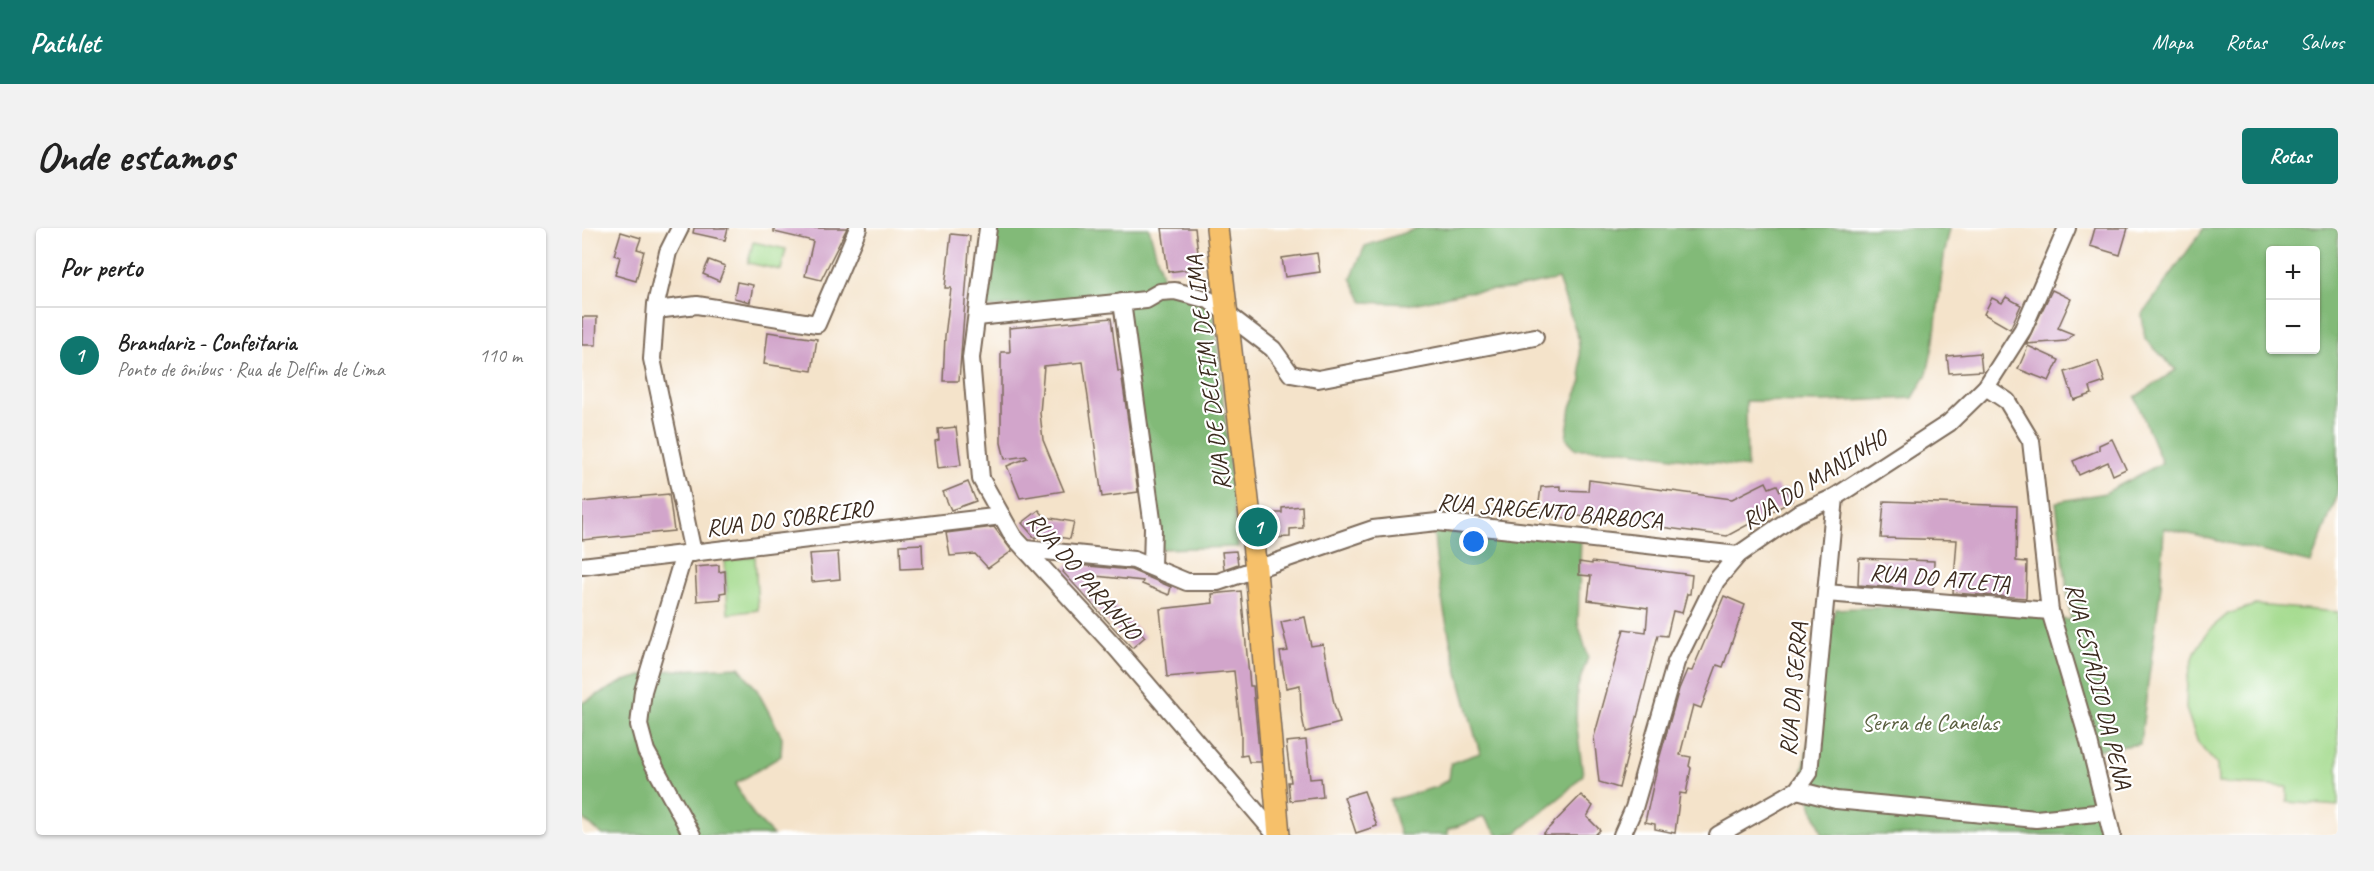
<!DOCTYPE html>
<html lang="pt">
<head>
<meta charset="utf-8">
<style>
  :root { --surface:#fff; --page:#f2f2f2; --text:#222; --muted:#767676; --line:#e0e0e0; --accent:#0f766e }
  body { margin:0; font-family:Caveat,sans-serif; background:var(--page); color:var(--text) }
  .controls { position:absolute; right:18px; top:18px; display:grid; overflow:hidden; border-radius:6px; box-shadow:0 2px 4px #0004 }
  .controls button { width:54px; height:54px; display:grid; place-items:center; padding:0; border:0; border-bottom:2px solid var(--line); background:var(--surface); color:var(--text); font:30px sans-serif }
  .you { position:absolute; left:892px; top:314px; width:21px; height:21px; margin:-15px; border:4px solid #fff; border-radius:50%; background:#1a73e8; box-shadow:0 0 0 9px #1a73e833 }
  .badge { display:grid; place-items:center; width:39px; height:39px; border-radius:50%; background:var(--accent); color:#fff; font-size:20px; font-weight:700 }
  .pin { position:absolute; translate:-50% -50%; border:3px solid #fff; box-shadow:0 2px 6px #0006 }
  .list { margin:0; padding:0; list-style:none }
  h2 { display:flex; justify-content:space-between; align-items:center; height:78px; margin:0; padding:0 24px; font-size:26px }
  h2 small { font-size:20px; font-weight:400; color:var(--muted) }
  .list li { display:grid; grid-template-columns:39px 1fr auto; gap:18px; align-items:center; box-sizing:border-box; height:96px; padding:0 24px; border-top:2px solid var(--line) }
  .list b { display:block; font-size:22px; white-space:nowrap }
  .list p { margin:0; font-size:20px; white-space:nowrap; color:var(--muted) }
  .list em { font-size:20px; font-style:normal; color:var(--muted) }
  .map { position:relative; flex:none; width:1756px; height:607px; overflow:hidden; border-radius:6px }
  header { display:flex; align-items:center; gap:36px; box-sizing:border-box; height:84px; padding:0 30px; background:var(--accent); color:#fff }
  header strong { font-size:28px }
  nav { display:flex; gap:33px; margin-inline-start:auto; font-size:21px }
  .intro { display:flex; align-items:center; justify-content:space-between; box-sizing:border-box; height:144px; padding:0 36px }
  h1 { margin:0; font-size:42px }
  .button { padding:15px 27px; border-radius:6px; background:var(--accent); color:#fff; font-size:21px; font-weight:700 }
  main { display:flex; gap:36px; padding:0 36px }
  aside { flex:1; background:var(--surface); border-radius:6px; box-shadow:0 2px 4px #0004 }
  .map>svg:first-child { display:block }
  .green { fill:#a3da8c; stroke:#6f8255; stroke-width:1.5 }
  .forest { fill:#82ba78; stroke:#5e724b; stroke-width:1.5; fill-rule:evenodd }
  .building { fill:#d2a5cb }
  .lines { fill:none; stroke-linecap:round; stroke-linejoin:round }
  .minor-casing { stroke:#7c6b5a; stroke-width:20 }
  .major-casing { stroke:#7c6b5a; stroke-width:24 }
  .minor { stroke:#fff; stroke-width:16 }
  .major { stroke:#f6c06b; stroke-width:21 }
  .labels { text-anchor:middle; stroke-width:4.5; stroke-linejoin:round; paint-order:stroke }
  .street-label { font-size:24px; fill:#3b2a1e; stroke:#fff }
  .park-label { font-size:24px; fill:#5a5f3f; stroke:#fff }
</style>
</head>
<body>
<header>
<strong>Pathlet</strong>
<nav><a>Mapa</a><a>Rotas</a><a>Salvos</a></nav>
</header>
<div class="intro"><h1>Onde estamos</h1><a class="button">Rotas</a></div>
<main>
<aside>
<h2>Por perto<small></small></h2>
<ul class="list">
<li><span class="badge">1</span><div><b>Brandariz - Confeitaria</b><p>Ponto de ônibus · Rua de Delfim de Lima</p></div><em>110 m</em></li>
</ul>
</aside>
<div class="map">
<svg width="1756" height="607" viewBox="0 0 1756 607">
  <rect width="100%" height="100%" fill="#fff"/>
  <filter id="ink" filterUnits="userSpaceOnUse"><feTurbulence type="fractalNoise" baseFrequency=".0167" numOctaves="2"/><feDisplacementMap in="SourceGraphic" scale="12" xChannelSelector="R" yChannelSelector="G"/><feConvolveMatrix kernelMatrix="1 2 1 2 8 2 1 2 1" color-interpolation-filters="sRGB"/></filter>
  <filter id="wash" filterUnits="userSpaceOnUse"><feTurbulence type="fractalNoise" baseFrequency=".008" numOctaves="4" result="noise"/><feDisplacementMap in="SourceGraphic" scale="24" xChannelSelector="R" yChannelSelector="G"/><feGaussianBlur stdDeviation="1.35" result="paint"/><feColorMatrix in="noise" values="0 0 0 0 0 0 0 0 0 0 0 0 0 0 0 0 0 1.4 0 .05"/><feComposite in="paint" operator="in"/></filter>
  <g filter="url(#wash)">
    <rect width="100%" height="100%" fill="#f4e3ca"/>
    <g class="green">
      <path d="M171,14L204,21L199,42L166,35Z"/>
      <path d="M173,328L176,382L146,386L143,333Z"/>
      <path d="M1673,377L1756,384V578L1705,574V559L1636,555L1635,537L1616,515L1604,481L1605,451L1613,424L1627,402L1646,386Z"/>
    </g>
    <g class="forest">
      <path d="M402,0H567L581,51L631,76L656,319L574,321L543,73L519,68L394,81Z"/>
      <path d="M836,0H1368L1362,28L1352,113L1345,146L1331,170L1243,174L1164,173L1165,240L1036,221H994L984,210L989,179L1000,153L996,109L976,51L930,61L884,64L832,76L781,74L769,50L783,18Z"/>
      <path d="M1622,0H1756V266L1729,335L1582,300L1579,357L1558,516L1506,523L1523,607H1241L1230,578L1221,543L1253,381C1331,377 1411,383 1489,392L1474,274L1523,265L1580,235L1553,169L1594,142L1563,111L1560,87ZM1688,22H1734V122H1688Z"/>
      <path d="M852,304L999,307L996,395L1006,429L995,461L994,492L1001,547L981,567L934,605L916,607L902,589L865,602L866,607H818L808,572L854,559L867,551L869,535L898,525C878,454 856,378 852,304Z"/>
      <path d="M157,439L175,462L200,509L199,528L153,556L172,588L191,607H21L3,593L0,587V475L42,453L78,443Z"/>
    </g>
    <g id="blocks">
      <g class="building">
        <path d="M112,0H146L143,12L111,5Z"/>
        <path d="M192,0H265L239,52L223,48L231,13L192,4Z"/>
        <path d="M580,0H613L618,40L586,44Z"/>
        <path d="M1513,0H1546L1538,27L1508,18Z"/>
        <path d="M39,4L59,10L55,21L62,23L54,53L33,47L38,29L32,27Z"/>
        <path d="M369,6L388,8L377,153H361L363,108L369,60H363Z"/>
        <path d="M735,25L738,44L703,49L700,30Z"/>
        <path d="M127,32L143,38L137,53L121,46Z"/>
        <path d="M155,54L171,57L168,74L152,70Z"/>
        <path d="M1470,62L1489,71L1476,100L1491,106L1484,113L1444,116Z"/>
        <path d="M1424,69L1439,77L1428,101L1402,86L1410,70L1420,75Z"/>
        <path d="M0,89H15L14,117H0Z"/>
        <path d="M529,90L536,143H539L556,264L520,269L501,134L462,138L458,185L461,212L482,263L438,270L425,238L445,230L444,228L423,231L419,215V124H428L427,100Z"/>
        <path d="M186,104L235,111L230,143L182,136Z"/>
        <path d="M1446,118L1477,132L1467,153L1436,141Z"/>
        <path d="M1398,125L1400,143L1367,145L1365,128Z"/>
        <path d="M1516,133L1523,154L1508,159L1510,166L1492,172L1483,144Z"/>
        <path d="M374,199L379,237L356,240L353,213L357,212L356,201Z"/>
        <path d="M1530,211L1544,241L1531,247L1526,234L1497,247L1491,233L1517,222V217Z"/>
        <path d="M1007,252L1150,271L1184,254L1187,260L1195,257L1198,263L1204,260L1210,273L1145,308L989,287L988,290L971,289V284L956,283L959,259L978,258V262L1006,263Z"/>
        <path d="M386,254L394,273L369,282L361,264Z"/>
        <path d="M87,266L92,303L0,312V274Z"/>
        <path d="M1302,273L1435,278L1434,333L1445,334L1444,370L1371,365L1375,312L1299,310Z"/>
        <path d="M720,278L721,300L708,301V309L690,310L688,285H700V280Z"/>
        <path d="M457,282L463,289L492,294L488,311L458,306L453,310L440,295Z"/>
        <path d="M412,299L430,323L406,340L393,326L368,328L364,305Z"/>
        <path d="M340,316L341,340L319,341L318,317Z"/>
        <path d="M654,323L656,336L642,341L640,324Z"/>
        <path d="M256,324L258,351L230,354L227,326Z"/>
        <path d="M1277,330L1352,333L1351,363L1276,357Z"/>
        <path d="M997,334L1010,336V334L1110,347L1108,366H1105L1100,385L1091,383L1085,408L1076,407L1037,560L1017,554L1012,509L1042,401L1064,404L1066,380L1006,372L1009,348L997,347Z"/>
        <path d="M485,336L549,342L589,359L587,367L560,356L561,353L503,347L563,409L550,420L481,344Z"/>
        <path d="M137,337V344L143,343L144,364L138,365L139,371L115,373L113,339Z"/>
        <path d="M659,363L668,458H671L678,534H667L665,527L659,528V505L652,443L585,449L578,381L631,375L630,366Z"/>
        <path d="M1142,368L1163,377L1141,439L1135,437L1119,480L1111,477L1098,527L1109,529L1107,538L1109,540L1104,566L1098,565L1093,605L1073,601V596L1063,594L1076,535L1097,461L1105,442L1110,443Z"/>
        <path d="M723,389L729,418L741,416L752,476L758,495L723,504L719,483L718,457L704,460L698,424L706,423L699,394Z"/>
        <path d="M724,512L728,551L739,550L741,569L708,573L706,554H709L704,514Z"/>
        <path d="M782,563L795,598L774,605L762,569Z"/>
        <path d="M999,567L1011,578L1005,589L1018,602L1013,607H960Z"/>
      </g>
    </g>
  </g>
  <g filter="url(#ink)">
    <use href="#blocks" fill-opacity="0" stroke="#7c6b5a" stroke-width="1.5"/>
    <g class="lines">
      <defs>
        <g id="minor">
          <path d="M98,0L86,24L74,76L70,131L111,325"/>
          <path d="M406,0L389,130L399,251L431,308L535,421L694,607"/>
          <path d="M540,74L571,299L570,339"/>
          <path d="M74,82L115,77L235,96L276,0"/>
          <path d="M395,89L564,72L578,64L593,63L627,72L691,121L709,146L736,151L953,109"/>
          <path d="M1404,159L1425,173L1449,213L1468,383L1507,514L1530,607"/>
          <path d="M443,321L552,332L605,354H636L791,301L855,294L1156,327"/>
          <path d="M102,326L61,463L57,497L64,523L110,607"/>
          <path d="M0,338L420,288"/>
          <path d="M1244,365L1468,383"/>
          <path d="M1215,562L1254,572L1454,591L1524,584"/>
          <path d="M1040,607L1052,580L1094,434L1134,353L1156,327L1215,286L1253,269L1367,195L1404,159L1441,101L1485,0"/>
          <path d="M1136,607L1215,562L1227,545L1253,269"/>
        </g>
        <path id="major" d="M635,0L674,342L697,607"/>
      </defs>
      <use href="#minor" class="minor-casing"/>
      <use href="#major" class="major-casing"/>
      <use href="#minor" class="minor"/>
      <use href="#major" class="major"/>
    </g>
  </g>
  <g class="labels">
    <g class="street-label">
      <text transform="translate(626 145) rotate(-97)" y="8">RUA DE DELFIM DE LIMA</text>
      <text transform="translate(1232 251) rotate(-32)" y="8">RUA DO MANINHO</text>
      <text transform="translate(968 283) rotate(5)" y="8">RUA SARGENTO BARBOSA</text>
      <text transform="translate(207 290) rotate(-7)" y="8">RUA DO SOBREIRO</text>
      <text transform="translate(502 348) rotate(49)" y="8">RUA DO PARANHO</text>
      <text transform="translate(1358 350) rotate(5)" y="8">RUA DO ATLETA</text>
      <text transform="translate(1517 458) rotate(76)" y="8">RUA ESTÁDIO DA PENA</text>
      <text transform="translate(1211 461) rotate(-85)" y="8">RUA DA SERRA</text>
    </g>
    <g class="park-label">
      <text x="1348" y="502">Serra de Canelas</text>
    </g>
  </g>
</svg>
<div class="controls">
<button>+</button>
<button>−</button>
</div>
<div class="you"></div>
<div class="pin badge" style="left:676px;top:299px">1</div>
</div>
</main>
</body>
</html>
